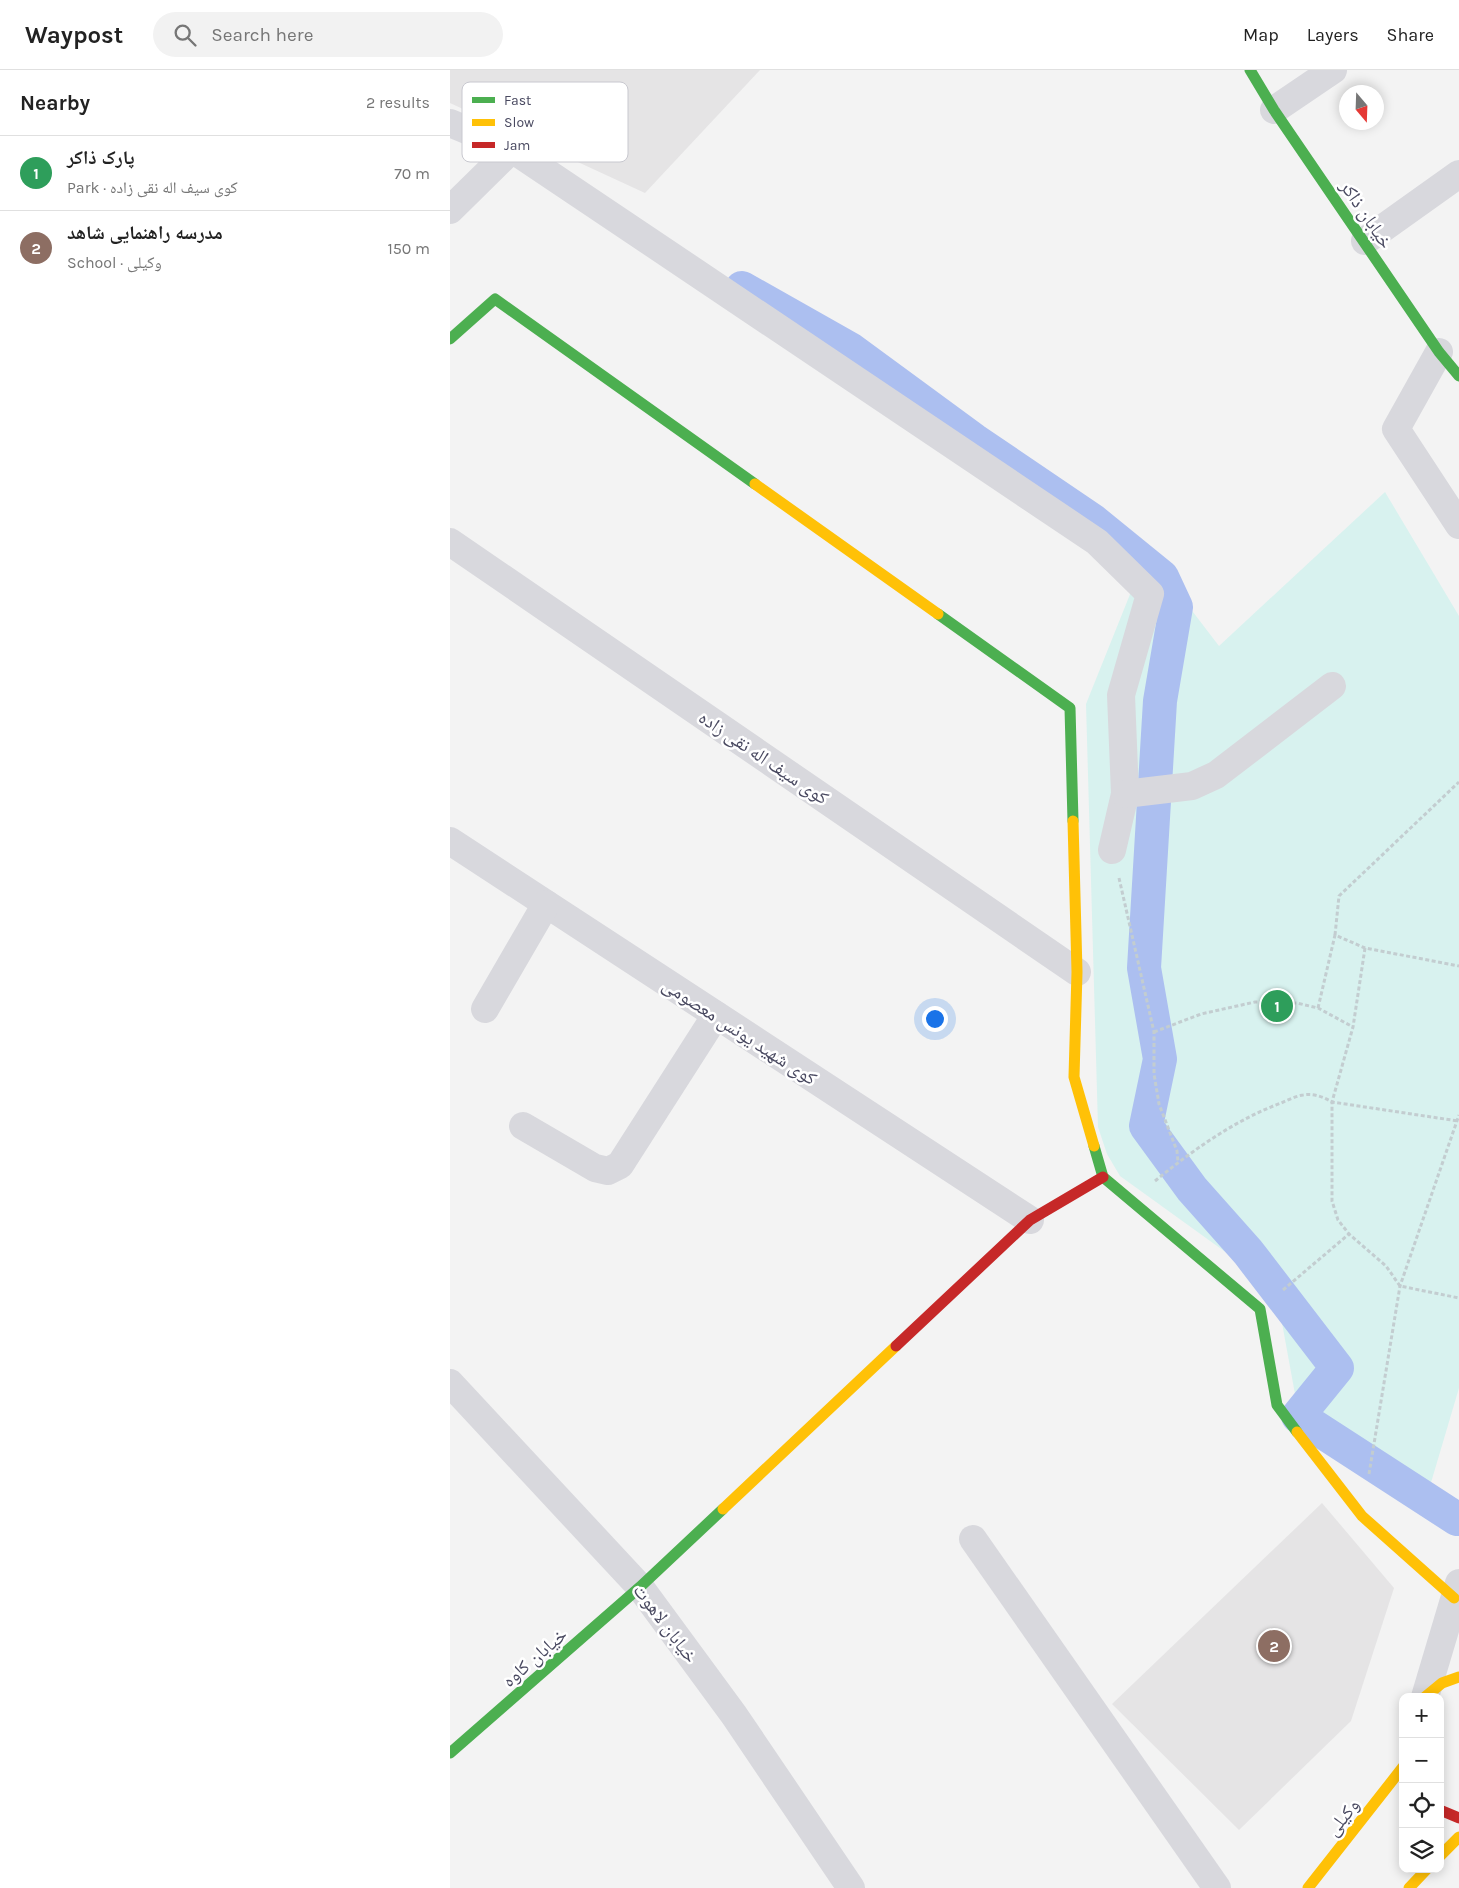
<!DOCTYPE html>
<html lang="en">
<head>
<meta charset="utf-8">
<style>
  :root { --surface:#fff; --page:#f2f2f2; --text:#222; --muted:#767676; --line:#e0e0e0; --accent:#2563eb }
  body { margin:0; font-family:Karla,"Noto Naskh Arabic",sans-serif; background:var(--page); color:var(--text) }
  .controls { position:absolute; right:15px; bottom:15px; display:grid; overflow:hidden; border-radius:10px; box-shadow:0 2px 12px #0003 }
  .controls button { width:45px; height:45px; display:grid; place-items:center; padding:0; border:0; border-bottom:1px solid var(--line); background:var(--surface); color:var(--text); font:25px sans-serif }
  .compass { position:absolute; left:889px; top:15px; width:45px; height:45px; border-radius:50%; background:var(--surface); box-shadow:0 2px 12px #0003; rotate:161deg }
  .you { position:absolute; left:484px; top:948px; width:18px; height:18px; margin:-12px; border:4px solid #fff; border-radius:50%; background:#1a73e8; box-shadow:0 0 0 8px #1a73e833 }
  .badge { display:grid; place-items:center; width:32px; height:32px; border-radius:50%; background:var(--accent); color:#fff; font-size:16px; font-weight:700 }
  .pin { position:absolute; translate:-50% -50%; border:2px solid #fff; box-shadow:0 1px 5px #0006 }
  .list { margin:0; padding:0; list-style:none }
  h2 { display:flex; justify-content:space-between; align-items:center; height:65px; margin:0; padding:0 20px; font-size:21px }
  h2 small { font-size:16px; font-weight:400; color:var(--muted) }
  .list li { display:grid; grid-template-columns:32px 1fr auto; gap:15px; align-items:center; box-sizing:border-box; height:75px; padding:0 20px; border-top:1px solid var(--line) }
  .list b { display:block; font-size:19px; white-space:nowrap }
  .list p { margin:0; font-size:16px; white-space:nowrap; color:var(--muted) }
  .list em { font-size:16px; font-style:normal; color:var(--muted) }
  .icon { flex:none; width:28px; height:28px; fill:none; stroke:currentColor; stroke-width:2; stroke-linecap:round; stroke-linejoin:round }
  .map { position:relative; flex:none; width:1009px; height:1818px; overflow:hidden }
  header { display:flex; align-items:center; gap:30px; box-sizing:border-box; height:70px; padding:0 25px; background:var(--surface); border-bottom:1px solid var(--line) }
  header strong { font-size:24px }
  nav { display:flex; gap:28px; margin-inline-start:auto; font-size:18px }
  .search { width:350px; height:45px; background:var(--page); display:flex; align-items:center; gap:12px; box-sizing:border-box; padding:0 18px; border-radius:28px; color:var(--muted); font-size:19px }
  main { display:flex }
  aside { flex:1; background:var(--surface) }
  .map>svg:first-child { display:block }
  .education { fill:#e5e4e5 }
  .green { fill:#d8f2ef }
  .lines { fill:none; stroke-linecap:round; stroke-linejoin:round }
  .canal { stroke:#acbff0; stroke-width:34 }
  .path { stroke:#c3cdd0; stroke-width:3; stroke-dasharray:4 2.5; stroke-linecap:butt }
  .street { stroke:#d8d8dd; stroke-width:28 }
  .fast { stroke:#4caf50; stroke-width:11 }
  .slow { stroke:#ffc107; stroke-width:11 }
  .jam { stroke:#c62828; stroke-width:11 }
  .labels { text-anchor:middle; stroke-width:5; stroke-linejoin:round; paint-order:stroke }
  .street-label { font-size:19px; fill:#494960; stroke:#fff }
  .key { fill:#fff; stroke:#c8c8cf; stroke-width:1 }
  .key-label { font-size:14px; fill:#494960 }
</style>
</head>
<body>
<header>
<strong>Waypost</strong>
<div class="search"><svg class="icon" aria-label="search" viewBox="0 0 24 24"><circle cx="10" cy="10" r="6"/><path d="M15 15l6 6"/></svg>Search here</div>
<nav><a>Map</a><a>Layers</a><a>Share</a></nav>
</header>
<main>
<aside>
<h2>Nearby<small>2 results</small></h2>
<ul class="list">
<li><span class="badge" style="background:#2e9e5b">1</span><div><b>پارک ذاکر</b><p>Park · کوی سیف اله نقی زاده</p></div><em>70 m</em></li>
<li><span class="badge" style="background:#8d6e63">2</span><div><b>مدرسه راهنمایی شاهد</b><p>School · وکیلی</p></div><em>150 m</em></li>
</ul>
</aside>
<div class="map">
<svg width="1009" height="1818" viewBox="0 0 1009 1818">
  <rect width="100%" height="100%" fill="#f3f3f3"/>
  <g class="education">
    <path d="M0,0H310L195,123L0,33Z"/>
    <path d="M872,1433L944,1518L901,1651L789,1760L662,1634Z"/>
  </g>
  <path class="green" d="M935,422L1009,546V1318L972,1443L902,1400L847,1335L830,1242L810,1207L670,1106L657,1084L648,1057L636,634L697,482L769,576Z"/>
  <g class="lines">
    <path class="canal" d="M292,218L400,279L524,370L642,450L712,507L726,537L710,631L694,898L710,989L696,1056L742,1119L798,1182L887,1298L848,1346L1007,1449"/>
    <g class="path">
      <path d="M669,808L704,962V1004L709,1034L727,1081L728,1092"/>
      <path d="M885,865L889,826L1009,712"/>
      <path d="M915,878L903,957L882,1032V1131L888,1150L899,1164L936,1196L950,1216L1009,1228"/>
      <path d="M868,938L885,865L915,878L1009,896"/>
      <path d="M704,962L751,944L805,932L847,933L868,938L903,957"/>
      <path d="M705,1111C743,1080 785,1050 831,1033C838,1030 846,1026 853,1025C864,1023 873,1027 882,1032L1008,1051"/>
      <path d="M833,1220L899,1164"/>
      <path d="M919,1404L950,1216L1009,1045"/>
    </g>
    <g class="street">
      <path d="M824,40L883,0"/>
      <path d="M0,53L62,79L647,472L700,524L671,625L675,724L662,780"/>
      <path d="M0,140L62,79"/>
      <path d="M915,171L1009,104"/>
      <path d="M989,282L946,359L1009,455"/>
      <path d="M0,472L627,902"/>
      <path d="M675,724L742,716L766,705L882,616"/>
      <path d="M0,771L580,1150"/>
      <path d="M35,939L96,834"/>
      <path d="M73,1056L145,1098L158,1101L170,1095L266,945"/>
      <path d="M0,1313L190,1517L284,1645L401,1818"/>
      <path d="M523,1469L767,1818"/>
      <path d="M975,1627L1009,1513"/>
    </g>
    <g class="fast">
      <path d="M800,0L824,40L989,282L1009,306"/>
      <path d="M0,269L45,229L305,414"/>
      <path d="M488,544L620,638L623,751"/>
      <path d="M644,1076L653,1107L810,1239L827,1335L847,1362"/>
      <path d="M0,1683L190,1517L273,1439"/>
    </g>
    <g class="slow">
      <path d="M305,414L488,544"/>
      <path d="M623,751L627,902L624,1007L644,1076"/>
      <path d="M847,1362L912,1446L1004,1528"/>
      <path d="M273,1439L446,1276"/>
      <path d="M975,1627L992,1613L1009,1607"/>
      <path d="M990,1786L1009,1767"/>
      <path d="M858,1818L953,1697"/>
      <path d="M959,1818L977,1799"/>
    </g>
    <g class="jam">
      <path d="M446,1276L580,1150L653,1107"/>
      <path d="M990,1740L1009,1748"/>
    </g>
  </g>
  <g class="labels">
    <g class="street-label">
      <text transform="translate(917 144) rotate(56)" y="7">خیابان ذاکر</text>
      <text transform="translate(314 687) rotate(34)" y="7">کوی سیف اله نقی زاده</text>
      <text transform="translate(290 961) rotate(33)" y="7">کوی شهید یونس معصومی</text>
      <text transform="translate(216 1553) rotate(53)" y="7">خیابان لاهوت</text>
      <text transform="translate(84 1587) rotate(-41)" y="7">خیابان کاوه</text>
      <text transform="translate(892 1747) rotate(-52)" y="7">وکیلی</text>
    </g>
  </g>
  <rect x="12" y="12" width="166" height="80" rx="8" class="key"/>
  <rect x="22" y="27" width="23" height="6" fill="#4caf50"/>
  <rect x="22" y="49" width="23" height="7" fill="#ffc107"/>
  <rect x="22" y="72" width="23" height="6" fill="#c62828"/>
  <g class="key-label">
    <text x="54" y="35">Fast</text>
    <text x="54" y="57">Slow</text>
    <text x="54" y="80">Jam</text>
  </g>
</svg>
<div class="controls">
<button>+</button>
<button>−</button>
<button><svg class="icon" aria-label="locate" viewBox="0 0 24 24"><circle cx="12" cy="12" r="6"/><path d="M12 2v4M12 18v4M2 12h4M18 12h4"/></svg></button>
<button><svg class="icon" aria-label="layers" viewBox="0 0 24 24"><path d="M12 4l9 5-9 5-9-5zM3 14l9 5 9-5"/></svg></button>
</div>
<svg class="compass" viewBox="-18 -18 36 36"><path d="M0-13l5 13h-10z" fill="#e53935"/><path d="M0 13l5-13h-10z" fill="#767676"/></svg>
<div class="you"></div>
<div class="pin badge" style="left:827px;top:936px;background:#2e9e5b">1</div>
<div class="pin badge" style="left:824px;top:1576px;background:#8d6e63">2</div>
</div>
</main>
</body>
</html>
